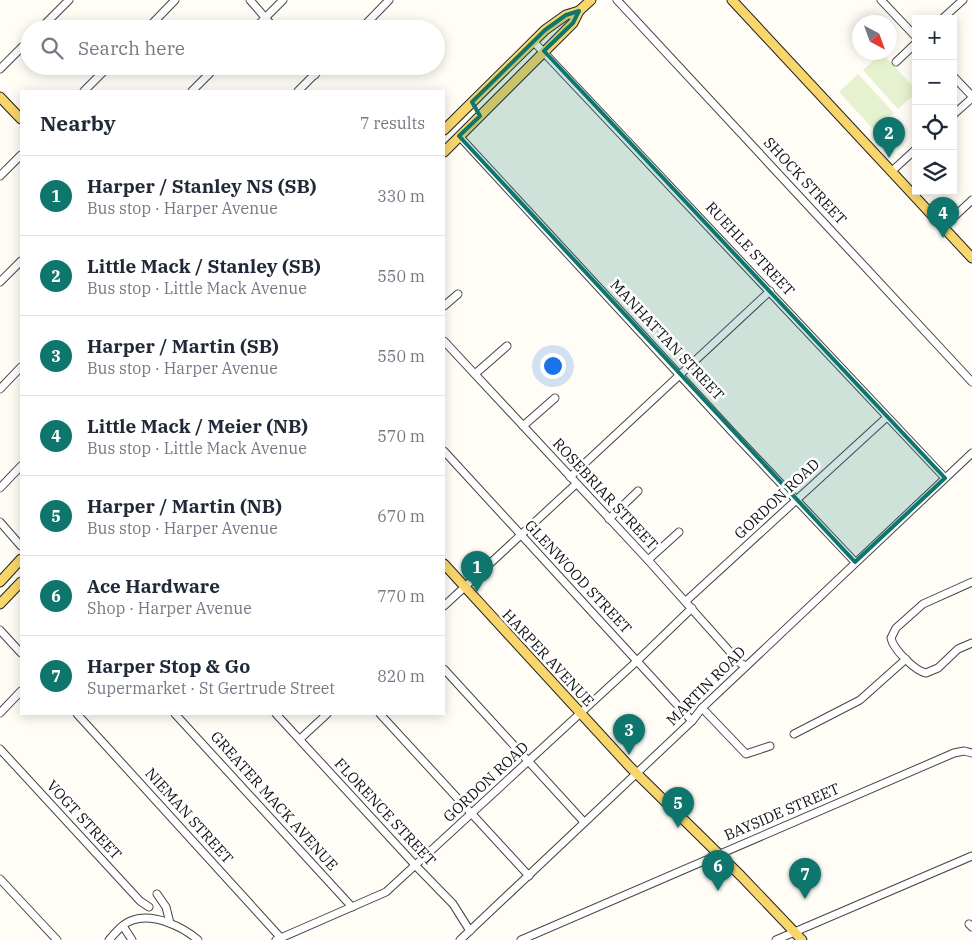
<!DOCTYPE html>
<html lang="en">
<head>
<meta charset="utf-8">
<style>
  :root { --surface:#fff; --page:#f6f6f7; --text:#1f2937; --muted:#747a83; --line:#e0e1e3; --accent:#0f766e }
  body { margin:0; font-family:"IBM Plex Serif",serif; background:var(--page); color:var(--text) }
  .controls { position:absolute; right:15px; top:15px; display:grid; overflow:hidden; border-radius:0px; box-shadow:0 2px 12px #0003 }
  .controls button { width:45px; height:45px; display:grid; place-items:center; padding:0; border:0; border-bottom:1px solid var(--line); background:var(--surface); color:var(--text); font:25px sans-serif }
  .compass { position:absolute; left:852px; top:15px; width:45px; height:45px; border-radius:50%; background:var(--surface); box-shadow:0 2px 12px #0003; rotate:139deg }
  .you { position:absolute; left:552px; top:365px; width:18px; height:18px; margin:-12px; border:4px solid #fff; border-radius:50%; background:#1a73e8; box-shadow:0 0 0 8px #1a73e833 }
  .badge { display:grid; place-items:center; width:32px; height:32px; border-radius:50%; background:var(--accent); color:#fff; font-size:16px; font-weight:700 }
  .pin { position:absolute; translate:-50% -41px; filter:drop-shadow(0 1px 2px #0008) }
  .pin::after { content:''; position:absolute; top:26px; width:18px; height:15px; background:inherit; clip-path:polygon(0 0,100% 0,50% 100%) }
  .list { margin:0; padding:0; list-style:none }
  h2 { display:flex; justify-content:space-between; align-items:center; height:65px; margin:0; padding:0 20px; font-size:21px }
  h2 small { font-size:16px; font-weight:400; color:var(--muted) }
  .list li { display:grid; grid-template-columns:32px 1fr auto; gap:15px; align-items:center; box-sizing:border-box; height:80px; padding:0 20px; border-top:1px solid var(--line) }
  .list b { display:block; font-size:19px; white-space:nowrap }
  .list p { margin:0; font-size:16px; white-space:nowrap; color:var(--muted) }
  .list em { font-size:16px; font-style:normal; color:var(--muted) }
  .icon { flex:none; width:28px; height:28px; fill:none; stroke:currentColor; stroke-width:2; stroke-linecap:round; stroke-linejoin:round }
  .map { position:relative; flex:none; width:972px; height:940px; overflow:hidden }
  .search { position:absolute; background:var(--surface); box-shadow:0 2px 12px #0003; left:20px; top:20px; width:425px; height:55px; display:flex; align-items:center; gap:12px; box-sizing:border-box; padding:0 18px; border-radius:28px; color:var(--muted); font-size:19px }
  .panel { position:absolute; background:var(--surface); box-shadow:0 2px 12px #0003; left:20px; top:90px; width:425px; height:625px; border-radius:0px }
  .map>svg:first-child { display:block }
  .pitch { fill:#e6f2cf }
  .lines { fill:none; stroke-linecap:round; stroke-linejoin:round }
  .minor-casing { stroke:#444; stroke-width:9 }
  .major-casing { stroke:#222; stroke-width:11 }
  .minor { stroke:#fff; stroke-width:7 }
  .major { stroke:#f9d66b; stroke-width:9 }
  .marked { fill:#0f766e; fill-opacity:0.2; stroke:#0f766e; stroke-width:4; stroke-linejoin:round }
  .labels { text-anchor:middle; stroke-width:5; stroke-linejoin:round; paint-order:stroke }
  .street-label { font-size:15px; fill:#111; stroke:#fff }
</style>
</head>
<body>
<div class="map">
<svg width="972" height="940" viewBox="0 0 972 940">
  <rect width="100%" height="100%" fill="#fffdf5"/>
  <g class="pitch">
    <path d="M882,53L916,90V93L898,109L863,70Z"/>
    <path d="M858,74L894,113L875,131L839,92Z"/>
  </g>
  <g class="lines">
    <defs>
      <g id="minor">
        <path d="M250,0L275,29"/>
        <path d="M617,0L972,382"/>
        <path d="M881,0L916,37"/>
        <path d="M942,19L963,0"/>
        <path d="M40,29L69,0"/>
        <path d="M147,29L175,0"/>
        <path d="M254,29L283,0"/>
        <path d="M361,29L389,0"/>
        <path d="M533,41L945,478"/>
        <path d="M896,62L916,43"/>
        <path d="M308,66L315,75"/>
        <path d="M0,69L29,40"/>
        <path d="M953,76L972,96"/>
        <path d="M84,91L109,66"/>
        <path d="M192,91L217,66"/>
        <path d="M298,91L323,66"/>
        <path d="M953,115L972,98"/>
        <path d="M459,136L733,433L855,562"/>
        <path d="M892,171L916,149"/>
        <path d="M0,176L21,155"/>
        <path d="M943,227L972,200"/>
        <path d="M0,282L21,261"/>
        <path d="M444,306L458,294"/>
        <path d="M444,341L648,560L740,663L746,666"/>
        <path d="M475,374L507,346"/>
        <path d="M0,389L21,367"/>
        <path d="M523,426L555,398"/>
        <path d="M444,451L692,721"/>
        <path d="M570,477L770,291"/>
        <path d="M0,488L21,466"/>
        <path d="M609,519L638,491"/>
        <path d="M0,522L21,546"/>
        <path d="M648,560L679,532"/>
        <path d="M972,582L923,604L896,628L891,638C893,649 915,671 926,673L938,668L958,649L972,643"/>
        <path d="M686,601L887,417"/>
        <path d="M444,606L576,484"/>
        <path d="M0,630L21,653"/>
        <path d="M444,669L584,822"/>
        <path d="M702,708L746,754L770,746"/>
        <path d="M0,713L21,691"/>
        <path d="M77,714L281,938"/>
        <path d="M175,714L352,907"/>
        <path d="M276,714L416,866L453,904L470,931"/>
        <path d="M380,714L529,876"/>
        <path d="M794,734L860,700L906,659"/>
        <path d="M300,739L327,714"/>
        <path d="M0,749L140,901L149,907"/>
        <path d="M0,879L57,940"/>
        <path d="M157,894L166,907L170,923"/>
        <path d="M969,924L972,927"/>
        <path d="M123,926L132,940"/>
        <path d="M109,940C116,932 123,923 133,920C154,913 183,927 198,940"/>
        <path d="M276,940L386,892L637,661L692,608"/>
        <path d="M460,940L692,721L702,708L972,453"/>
        <path d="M521,940L954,753L964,751L972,753"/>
        <path d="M776,940L972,856"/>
      </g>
      <g id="major">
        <path d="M732,0L972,258"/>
        <path d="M0,97L21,119"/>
        <path d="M444,130L545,30L566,15L579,11"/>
        <path d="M444,152L573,23L579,11L591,0"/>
        <path d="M444,564L630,767L741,876L802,940"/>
        <path d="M0,582L21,559"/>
        <path d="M0,604L21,582"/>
      </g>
    </defs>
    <use href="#minor" class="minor-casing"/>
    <use href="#major" class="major-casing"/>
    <use href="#minor" class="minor"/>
    <use href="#major" class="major"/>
  </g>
  <path class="marked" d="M579,11L573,23L544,51L945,478L855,562L459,136L480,116L472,102L545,30L566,15Z"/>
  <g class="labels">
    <g class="street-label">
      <text transform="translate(805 181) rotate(47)" y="5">SHOCK STREET</text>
      <text transform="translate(750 249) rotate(47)" y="5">RUEHLE STREET</text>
      <text transform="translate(667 340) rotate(47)" y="5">MANHATTAN STREET</text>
      <text transform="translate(605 494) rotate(47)" y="5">ROSEBRIAR STREET</text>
      <text transform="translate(777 499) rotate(-43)" y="5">GORDON ROAD</text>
      <text transform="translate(578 577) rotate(47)" y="5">GLENWOOD STREET</text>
      <text transform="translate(548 658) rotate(47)" y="5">HARPER AVENUE</text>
      <text transform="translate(706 686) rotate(-45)" y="5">MARTIN ROAD</text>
      <text transform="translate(486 782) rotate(-43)" y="5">GORDON ROAD</text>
      <text transform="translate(274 801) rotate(48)" y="5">GREATER MACK AVENUE</text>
      <text transform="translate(385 812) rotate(47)" y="5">FLORENCE STREET</text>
      <text transform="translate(782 812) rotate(-23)" y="5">BAYSIDE STREET</text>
      <text transform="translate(189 816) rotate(48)" y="5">NIEMAN STREET</text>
      <text transform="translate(84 820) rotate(47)" y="5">VOGT STREET</text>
    </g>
  </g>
</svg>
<div class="controls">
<button>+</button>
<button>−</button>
<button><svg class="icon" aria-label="locate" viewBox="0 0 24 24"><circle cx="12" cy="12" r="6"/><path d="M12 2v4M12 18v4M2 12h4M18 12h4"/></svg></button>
<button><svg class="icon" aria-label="layers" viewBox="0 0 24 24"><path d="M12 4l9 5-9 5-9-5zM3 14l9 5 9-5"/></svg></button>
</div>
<svg class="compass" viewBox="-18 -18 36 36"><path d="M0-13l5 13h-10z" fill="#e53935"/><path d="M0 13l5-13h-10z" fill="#747a83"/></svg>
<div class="you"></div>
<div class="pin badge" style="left:477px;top:592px">1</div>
<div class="pin badge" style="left:889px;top:158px">2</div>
<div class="pin badge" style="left:629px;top:755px">3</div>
<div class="pin badge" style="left:943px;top:238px">4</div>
<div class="pin badge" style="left:678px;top:828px">5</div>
<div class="pin badge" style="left:718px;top:891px">6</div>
<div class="pin badge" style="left:805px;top:899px">7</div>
<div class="search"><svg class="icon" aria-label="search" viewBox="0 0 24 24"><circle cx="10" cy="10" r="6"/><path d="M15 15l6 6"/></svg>Search here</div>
<section class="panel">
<h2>Nearby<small>7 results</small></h2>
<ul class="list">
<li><span class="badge">1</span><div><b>Harper / Stanley NS (SB)</b><p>Bus stop · Harper Avenue</p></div><em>330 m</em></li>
<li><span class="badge">2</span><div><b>Little Mack / Stanley (SB)</b><p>Bus stop · Little Mack Avenue</p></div><em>550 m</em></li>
<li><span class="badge">3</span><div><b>Harper / Martin (SB)</b><p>Bus stop · Harper Avenue</p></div><em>550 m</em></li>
<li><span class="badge">4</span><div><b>Little Mack / Meier (NB)</b><p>Bus stop · Little Mack Avenue</p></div><em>570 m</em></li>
<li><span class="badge">5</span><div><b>Harper / Martin (NB)</b><p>Bus stop · Harper Avenue</p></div><em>670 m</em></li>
<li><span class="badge">6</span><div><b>Ace Hardware</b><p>Shop · Harper Avenue</p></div><em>770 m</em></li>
<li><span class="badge">7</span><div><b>Harper Stop &amp; Go</b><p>Supermarket · St Gertrude Street</p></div><em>820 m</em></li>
</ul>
</section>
</div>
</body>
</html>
